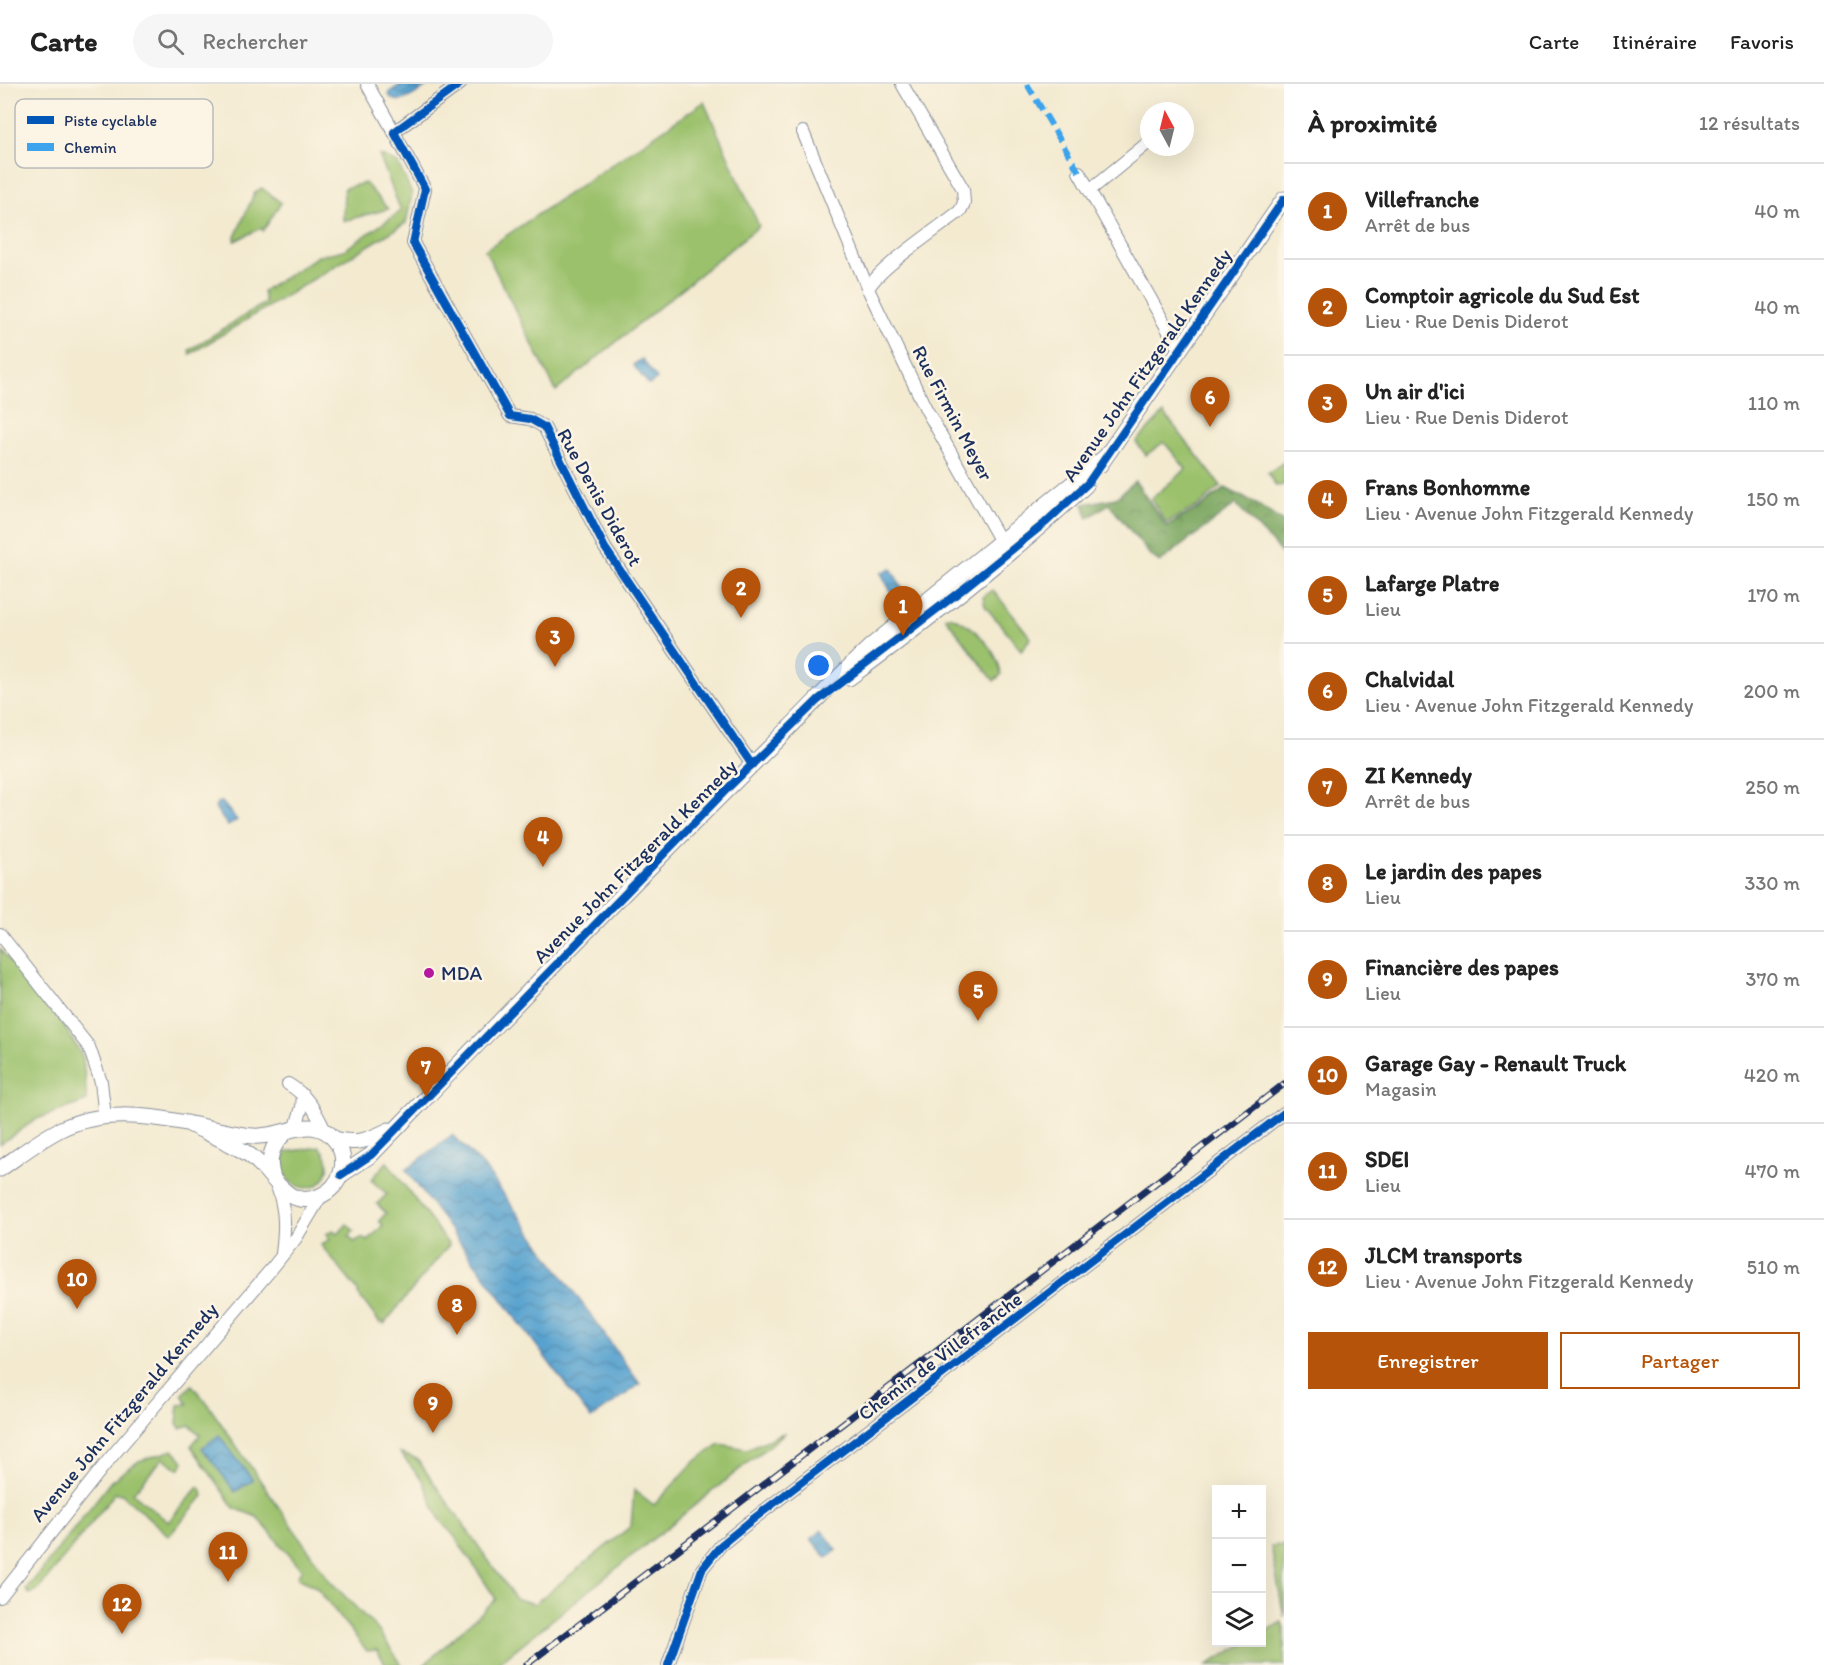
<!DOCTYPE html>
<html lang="fr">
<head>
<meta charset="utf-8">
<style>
  :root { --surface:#fff; --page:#f6f6f6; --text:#222; --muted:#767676; --line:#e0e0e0; --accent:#b45309 }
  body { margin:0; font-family:Itim,sans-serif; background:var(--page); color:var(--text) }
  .controls { position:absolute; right:18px; bottom:18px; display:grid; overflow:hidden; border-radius:0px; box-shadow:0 6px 24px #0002 }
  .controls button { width:54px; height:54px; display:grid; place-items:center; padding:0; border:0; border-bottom:2px solid var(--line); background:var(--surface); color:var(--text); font:30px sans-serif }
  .compass { position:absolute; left:1140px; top:18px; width:54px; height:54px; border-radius:50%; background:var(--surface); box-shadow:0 6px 24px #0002; rotate:353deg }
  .you { position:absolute; left:819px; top:582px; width:21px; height:21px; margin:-15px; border:4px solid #fff; border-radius:50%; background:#1a73e8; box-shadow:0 0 0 9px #1a73e833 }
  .badge { display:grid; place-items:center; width:39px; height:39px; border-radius:50%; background:var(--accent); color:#fff; font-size:20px; font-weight:700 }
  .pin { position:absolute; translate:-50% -50px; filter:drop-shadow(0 2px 3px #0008) }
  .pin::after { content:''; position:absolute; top:32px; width:21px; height:18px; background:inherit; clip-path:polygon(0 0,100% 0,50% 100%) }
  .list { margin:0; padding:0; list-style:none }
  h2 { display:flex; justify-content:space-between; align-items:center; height:78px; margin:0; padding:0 24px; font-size:26px }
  h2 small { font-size:20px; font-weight:400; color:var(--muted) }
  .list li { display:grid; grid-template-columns:39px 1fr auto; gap:18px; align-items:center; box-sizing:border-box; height:96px; padding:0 24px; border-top:2px solid var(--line) }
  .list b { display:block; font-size:22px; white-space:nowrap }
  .list p { margin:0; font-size:20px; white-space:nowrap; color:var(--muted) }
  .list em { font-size:20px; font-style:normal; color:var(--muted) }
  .actions { display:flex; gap:12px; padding:18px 24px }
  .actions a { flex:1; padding:14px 0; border:2px solid var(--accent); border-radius:0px; text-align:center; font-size:21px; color:var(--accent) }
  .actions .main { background:var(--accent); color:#fff }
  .icon { flex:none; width:33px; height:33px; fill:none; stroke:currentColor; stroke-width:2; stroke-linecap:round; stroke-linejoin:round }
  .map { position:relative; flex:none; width:1284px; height:1581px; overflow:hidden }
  header { display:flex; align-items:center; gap:36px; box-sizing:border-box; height:84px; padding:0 30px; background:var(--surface); border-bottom:2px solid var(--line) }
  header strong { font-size:28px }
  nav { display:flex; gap:33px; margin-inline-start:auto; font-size:21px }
  .search { width:420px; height:54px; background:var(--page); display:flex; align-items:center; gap:15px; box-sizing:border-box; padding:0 21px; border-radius:33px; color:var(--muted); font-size:22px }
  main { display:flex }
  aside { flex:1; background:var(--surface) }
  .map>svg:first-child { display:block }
  .green { fill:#9bc16c; stroke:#5b7865; stroke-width:1.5 }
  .forest { fill:url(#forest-crowns); stroke:#4c6b5f; stroke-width:1.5 }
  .water { fill:url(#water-waves); stroke:#396896; stroke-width:1.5 }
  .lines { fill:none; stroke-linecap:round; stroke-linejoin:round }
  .minor-casing { stroke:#878c97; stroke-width:14 }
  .tertiary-casing { stroke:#878c97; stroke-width:17 }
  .minor { stroke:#fff; stroke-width:12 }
  .tertiary { stroke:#fff; stroke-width:15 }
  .rail-casing { stroke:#1b2f5e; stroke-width:7 }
  .rail { stroke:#fcf5e5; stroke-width:4.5; stroke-dasharray:14; stroke-linecap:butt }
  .quiet { stroke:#3da3ed; stroke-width:6; stroke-dasharray:12 6; stroke-linecap:butt }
  .cycleway-casing { stroke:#fcf5e5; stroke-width:11 }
  .cycleway { stroke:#0057b8; stroke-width:8 }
  .poi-dot { fill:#b5179e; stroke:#fcf5e5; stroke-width:2 }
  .labels { text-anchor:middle; stroke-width:5; stroke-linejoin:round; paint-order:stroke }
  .street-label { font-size:20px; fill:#1b2f5e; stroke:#fcf5e5 }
  .poi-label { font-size:20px; fill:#1b2f5e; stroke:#fcf5e5; text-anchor:start }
  .key { fill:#fcf5e5; stroke:#b8babc; stroke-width:1.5 }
  .key-label { font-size:16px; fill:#1b2f5e }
</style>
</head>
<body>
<header>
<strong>Carte</strong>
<div class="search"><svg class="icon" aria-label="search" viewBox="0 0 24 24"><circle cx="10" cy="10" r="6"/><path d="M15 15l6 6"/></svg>Rechercher</div>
<nav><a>Carte</a><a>Itinéraire</a><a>Favoris</a></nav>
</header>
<main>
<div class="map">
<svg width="1284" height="1581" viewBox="0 0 1284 1581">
  <defs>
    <pattern id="forest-crowns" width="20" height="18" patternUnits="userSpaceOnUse" patternTransform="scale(1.5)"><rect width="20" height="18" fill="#7ca760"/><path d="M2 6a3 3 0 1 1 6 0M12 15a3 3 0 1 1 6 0" fill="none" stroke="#658852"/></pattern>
    <pattern id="water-waves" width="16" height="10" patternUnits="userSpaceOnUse" patternTransform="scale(1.5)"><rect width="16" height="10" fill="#57a2cf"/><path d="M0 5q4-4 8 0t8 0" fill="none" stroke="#4784ab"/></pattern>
  </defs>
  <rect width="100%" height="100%" fill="#fcf5e5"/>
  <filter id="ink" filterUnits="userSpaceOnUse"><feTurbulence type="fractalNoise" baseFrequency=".0167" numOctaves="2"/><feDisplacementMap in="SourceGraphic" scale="12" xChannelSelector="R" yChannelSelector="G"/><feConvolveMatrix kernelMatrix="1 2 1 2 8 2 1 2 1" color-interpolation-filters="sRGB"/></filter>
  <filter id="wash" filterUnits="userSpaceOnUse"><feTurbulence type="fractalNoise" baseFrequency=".008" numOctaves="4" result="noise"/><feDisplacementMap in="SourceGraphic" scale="24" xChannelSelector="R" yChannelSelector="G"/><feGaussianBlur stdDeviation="1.35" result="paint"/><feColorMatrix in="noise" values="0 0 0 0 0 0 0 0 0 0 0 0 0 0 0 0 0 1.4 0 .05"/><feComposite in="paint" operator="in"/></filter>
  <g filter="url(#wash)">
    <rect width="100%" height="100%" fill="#f3ead0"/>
    <g class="green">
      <path d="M704,18L759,142L556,307L485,166Z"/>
      <path d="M379,71L398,79L412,110L406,139L190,270L189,266L265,219L263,207L318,172L344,166L401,127Z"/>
      <path d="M365,99L388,125L343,137L344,104Z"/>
      <path d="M262,104L281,119L263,147L261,144L235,157V153L255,108Z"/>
      <path d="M1164,329L1221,402L1200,421L1166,439L1151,415L1186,385L1164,358L1146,371L1136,358Z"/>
      <path d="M1284,378V401L1276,402L1268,389Z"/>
      <path d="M993,506L1031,554L1021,566L985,522L983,513Z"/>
      <path d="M949,532C971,538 999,567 1001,591L994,597L945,533Z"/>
      <path d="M0,865L62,939L83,973L87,1017L37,1035L0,1060Z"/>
      <path d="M320,1063C326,1069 329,1076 328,1085C322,1118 270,1104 286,1068Z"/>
      <path d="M387,1078L449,1161L384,1240L382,1237L380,1239L358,1210V1207L321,1161L330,1155L326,1150L333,1146L338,1150L347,1140L354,1147L349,1152L354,1158L361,1154L368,1157L383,1141L379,1137L386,1129L377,1120L387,1110L371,1096Z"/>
      <path d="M192,1301L206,1318L329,1496L378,1546L402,1581H386L377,1566L367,1567L316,1503L298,1494V1490L302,1486L257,1433L234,1424L191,1362L200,1351L190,1341L180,1344L177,1339L179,1321L188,1320L182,1311Z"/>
      <path d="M786,1348L496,1581H424L496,1515L455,1453L439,1434L422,1396L400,1369L417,1375L515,1514L534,1520L631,1442L634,1406L654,1421L694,1378L720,1360L747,1365Z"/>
      <path d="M173,1366L184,1378L179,1385L163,1374L133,1409L168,1438L198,1403L202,1406L203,1412L169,1452L122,1410L115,1409L39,1505L30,1510L26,1506L111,1397L139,1377Z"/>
      <path d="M1284,1461V1533L1271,1462Z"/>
      <path d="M1282,1538L1284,1546V1581H1207L1246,1559L1262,1558V1549Z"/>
    </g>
    <path class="forest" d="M1135,397L1166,442L1201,423L1225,404L1258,421L1284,439V472L1236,420L1160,478L1150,471L1109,420L1088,434L1083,420L1116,414Z"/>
    <g class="water">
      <path d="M402,0H431C420,6 398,26 389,11L391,7Z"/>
      <path d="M642,275L657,295L649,301L633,281Z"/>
      <path d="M891,484L902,504L892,510L881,489Z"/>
      <path d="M222,718L237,736L228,742L215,724L217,719Z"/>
      <path d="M452,1051L484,1083L640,1300L591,1335L406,1086Z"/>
      <path d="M219,1351L253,1396L235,1408L202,1364Z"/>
      <path d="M822,1446L837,1466L827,1474L811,1455Z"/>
    </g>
  </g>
  <g filter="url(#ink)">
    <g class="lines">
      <defs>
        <g id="minor">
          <path d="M367,0L394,48"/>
          <path d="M460,0L394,48L425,105L413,159L510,332L530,335L544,343L605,464L752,681"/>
          <path d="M902,0L963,105L964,119L960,127C939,144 878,184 868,205L926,325L1004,463"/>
          <path d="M803,48L868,205"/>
          <path d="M1079,88L1180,267"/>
          <path d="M1090,106L1149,58"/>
          <path d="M0,850L89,963L101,998L105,1033"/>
          <path d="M288,1000C307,1011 316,1027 325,1047"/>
          <path d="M296,1043L302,1023L303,1011"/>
          <path d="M277,1102C286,1128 285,1144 282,1170"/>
          <path d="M0,1513L107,1378L273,1183L296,1154L321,1112"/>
          <path d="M668,1581L702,1485L721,1461L748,1439L1284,1029"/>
        </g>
        <g id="tertiary">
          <path d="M1100,381L1284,115"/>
          <path d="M849,594C931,534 1012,470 1086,401"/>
          <path d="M334,1055C357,1061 369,1056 389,1046"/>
          <path d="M0,1085C20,1071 39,1056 61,1045C100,1026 145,1031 186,1039C208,1043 231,1050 253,1052C282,1055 316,1026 337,1059C343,1068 344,1079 341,1089C338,1099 330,1108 320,1112C285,1128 272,1085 248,1070C229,1058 207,1049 187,1039"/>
          <path d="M341,1091L371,1071C504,933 636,795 772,661C806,628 837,593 872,561L1105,373"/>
          <path d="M273,1094C267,1075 271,1062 285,1049"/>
        </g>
      </defs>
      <use href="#minor" class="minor-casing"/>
      <use href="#tertiary" class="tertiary-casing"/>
      <use href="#minor" class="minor"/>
      <use href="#tertiary" class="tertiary"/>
      <defs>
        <path id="rail" d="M526,1581L738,1420L1284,1000"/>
      </defs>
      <use href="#rail" class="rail-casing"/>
      <use href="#rail" class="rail"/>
      <path class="quiet" d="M1027,0L1079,88"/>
      <defs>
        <g id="cycleway">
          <path d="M460,0L394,48L425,105L413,159L510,332L530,335L544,343L605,464L752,681"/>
          <path d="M341,1091L371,1071L727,705L818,616L963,505L1045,439L1088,399L1284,115"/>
          <path d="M668,1581L702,1485L721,1461L748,1439L1284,1029"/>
        </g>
      </defs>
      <use href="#cycleway" class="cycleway-casing"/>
      <use href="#cycleway" class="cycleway"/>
    </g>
  </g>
  <circle class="poi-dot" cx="429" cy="889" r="6"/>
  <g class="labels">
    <g class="street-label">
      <text transform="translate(1147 281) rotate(-55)" y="7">Avenue John Fitzgerald Kennedy</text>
      <text transform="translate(953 329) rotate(62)" y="7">Rue Firmin Meyer</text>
      <text transform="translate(600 413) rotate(61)" y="7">Rue Denis Diderot</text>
      <text transform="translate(635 777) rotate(-45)" y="7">Avenue John Fitzgerald Kennedy</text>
      <text transform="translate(940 1272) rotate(-37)" y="7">Chemin de Villefranche</text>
      <text transform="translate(124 1328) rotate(-50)" y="7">Avenue John Fitzgerald Kennedy</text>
    </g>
    <g class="poi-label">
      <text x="441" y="896">MDA</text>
    </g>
  </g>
  <rect x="15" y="15" width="198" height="69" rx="9" class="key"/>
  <rect x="27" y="32" width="27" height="8" fill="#0057b8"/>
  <rect x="27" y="59" width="27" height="8" fill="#3da3ed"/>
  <g class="key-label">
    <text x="64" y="42">Piste cyclable</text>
    <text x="64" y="69">Chemin</text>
  </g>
</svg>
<div class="controls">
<button>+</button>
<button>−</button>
<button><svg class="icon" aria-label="layers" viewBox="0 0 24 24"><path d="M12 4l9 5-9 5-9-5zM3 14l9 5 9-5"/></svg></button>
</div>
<svg class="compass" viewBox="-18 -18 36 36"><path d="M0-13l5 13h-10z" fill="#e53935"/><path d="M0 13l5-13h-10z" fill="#767676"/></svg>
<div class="you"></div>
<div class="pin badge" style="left:903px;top:552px">1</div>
<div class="pin badge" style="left:741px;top:534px">2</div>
<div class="pin badge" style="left:555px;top:583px">3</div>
<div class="pin badge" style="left:543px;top:783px">4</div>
<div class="pin badge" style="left:978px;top:937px">5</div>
<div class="pin badge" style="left:1210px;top:343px">6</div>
<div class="pin badge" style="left:426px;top:1013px">7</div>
<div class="pin badge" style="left:457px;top:1251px">8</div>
<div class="pin badge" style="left:433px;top:1349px">9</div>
<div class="pin badge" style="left:77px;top:1225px">10</div>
<div class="pin badge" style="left:228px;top:1498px">11</div>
<div class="pin badge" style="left:122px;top:1550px">12</div>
</div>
<aside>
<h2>À proximité<small>12 résultats</small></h2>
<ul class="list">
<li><span class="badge">1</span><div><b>Villefranche</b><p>Arrêt de bus</p></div><em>40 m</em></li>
<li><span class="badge">2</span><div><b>Comptoir agricole du Sud Est</b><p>Lieu · Rue Denis Diderot</p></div><em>40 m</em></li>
<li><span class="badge">3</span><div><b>Un air d'ici</b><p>Lieu · Rue Denis Diderot</p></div><em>110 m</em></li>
<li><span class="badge">4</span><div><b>Frans Bonhomme</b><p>Lieu · Avenue John Fitzgerald Kennedy</p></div><em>150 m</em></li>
<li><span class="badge">5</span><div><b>Lafarge Platre</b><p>Lieu</p></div><em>170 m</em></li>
<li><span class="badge">6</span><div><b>Chalvidal</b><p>Lieu · Avenue John Fitzgerald Kennedy</p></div><em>200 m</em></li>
<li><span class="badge">7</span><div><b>ZI Kennedy</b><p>Arrêt de bus</p></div><em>250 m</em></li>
<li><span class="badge">8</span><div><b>Le jardin des papes</b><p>Lieu</p></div><em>330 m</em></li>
<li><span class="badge">9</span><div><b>Financière des papes</b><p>Lieu</p></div><em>370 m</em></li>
<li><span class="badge">10</span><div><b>Garage Gay - Renault Truck</b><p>Magasin</p></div><em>420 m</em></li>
<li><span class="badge">11</span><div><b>SDEI</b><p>Lieu</p></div><em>470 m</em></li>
<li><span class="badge">12</span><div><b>JLCM transports</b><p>Lieu · Avenue John Fitzgerald Kennedy</p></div><em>510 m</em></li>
</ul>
<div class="actions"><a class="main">Enregistrer</a><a>Partager</a></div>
</aside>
</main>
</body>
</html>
